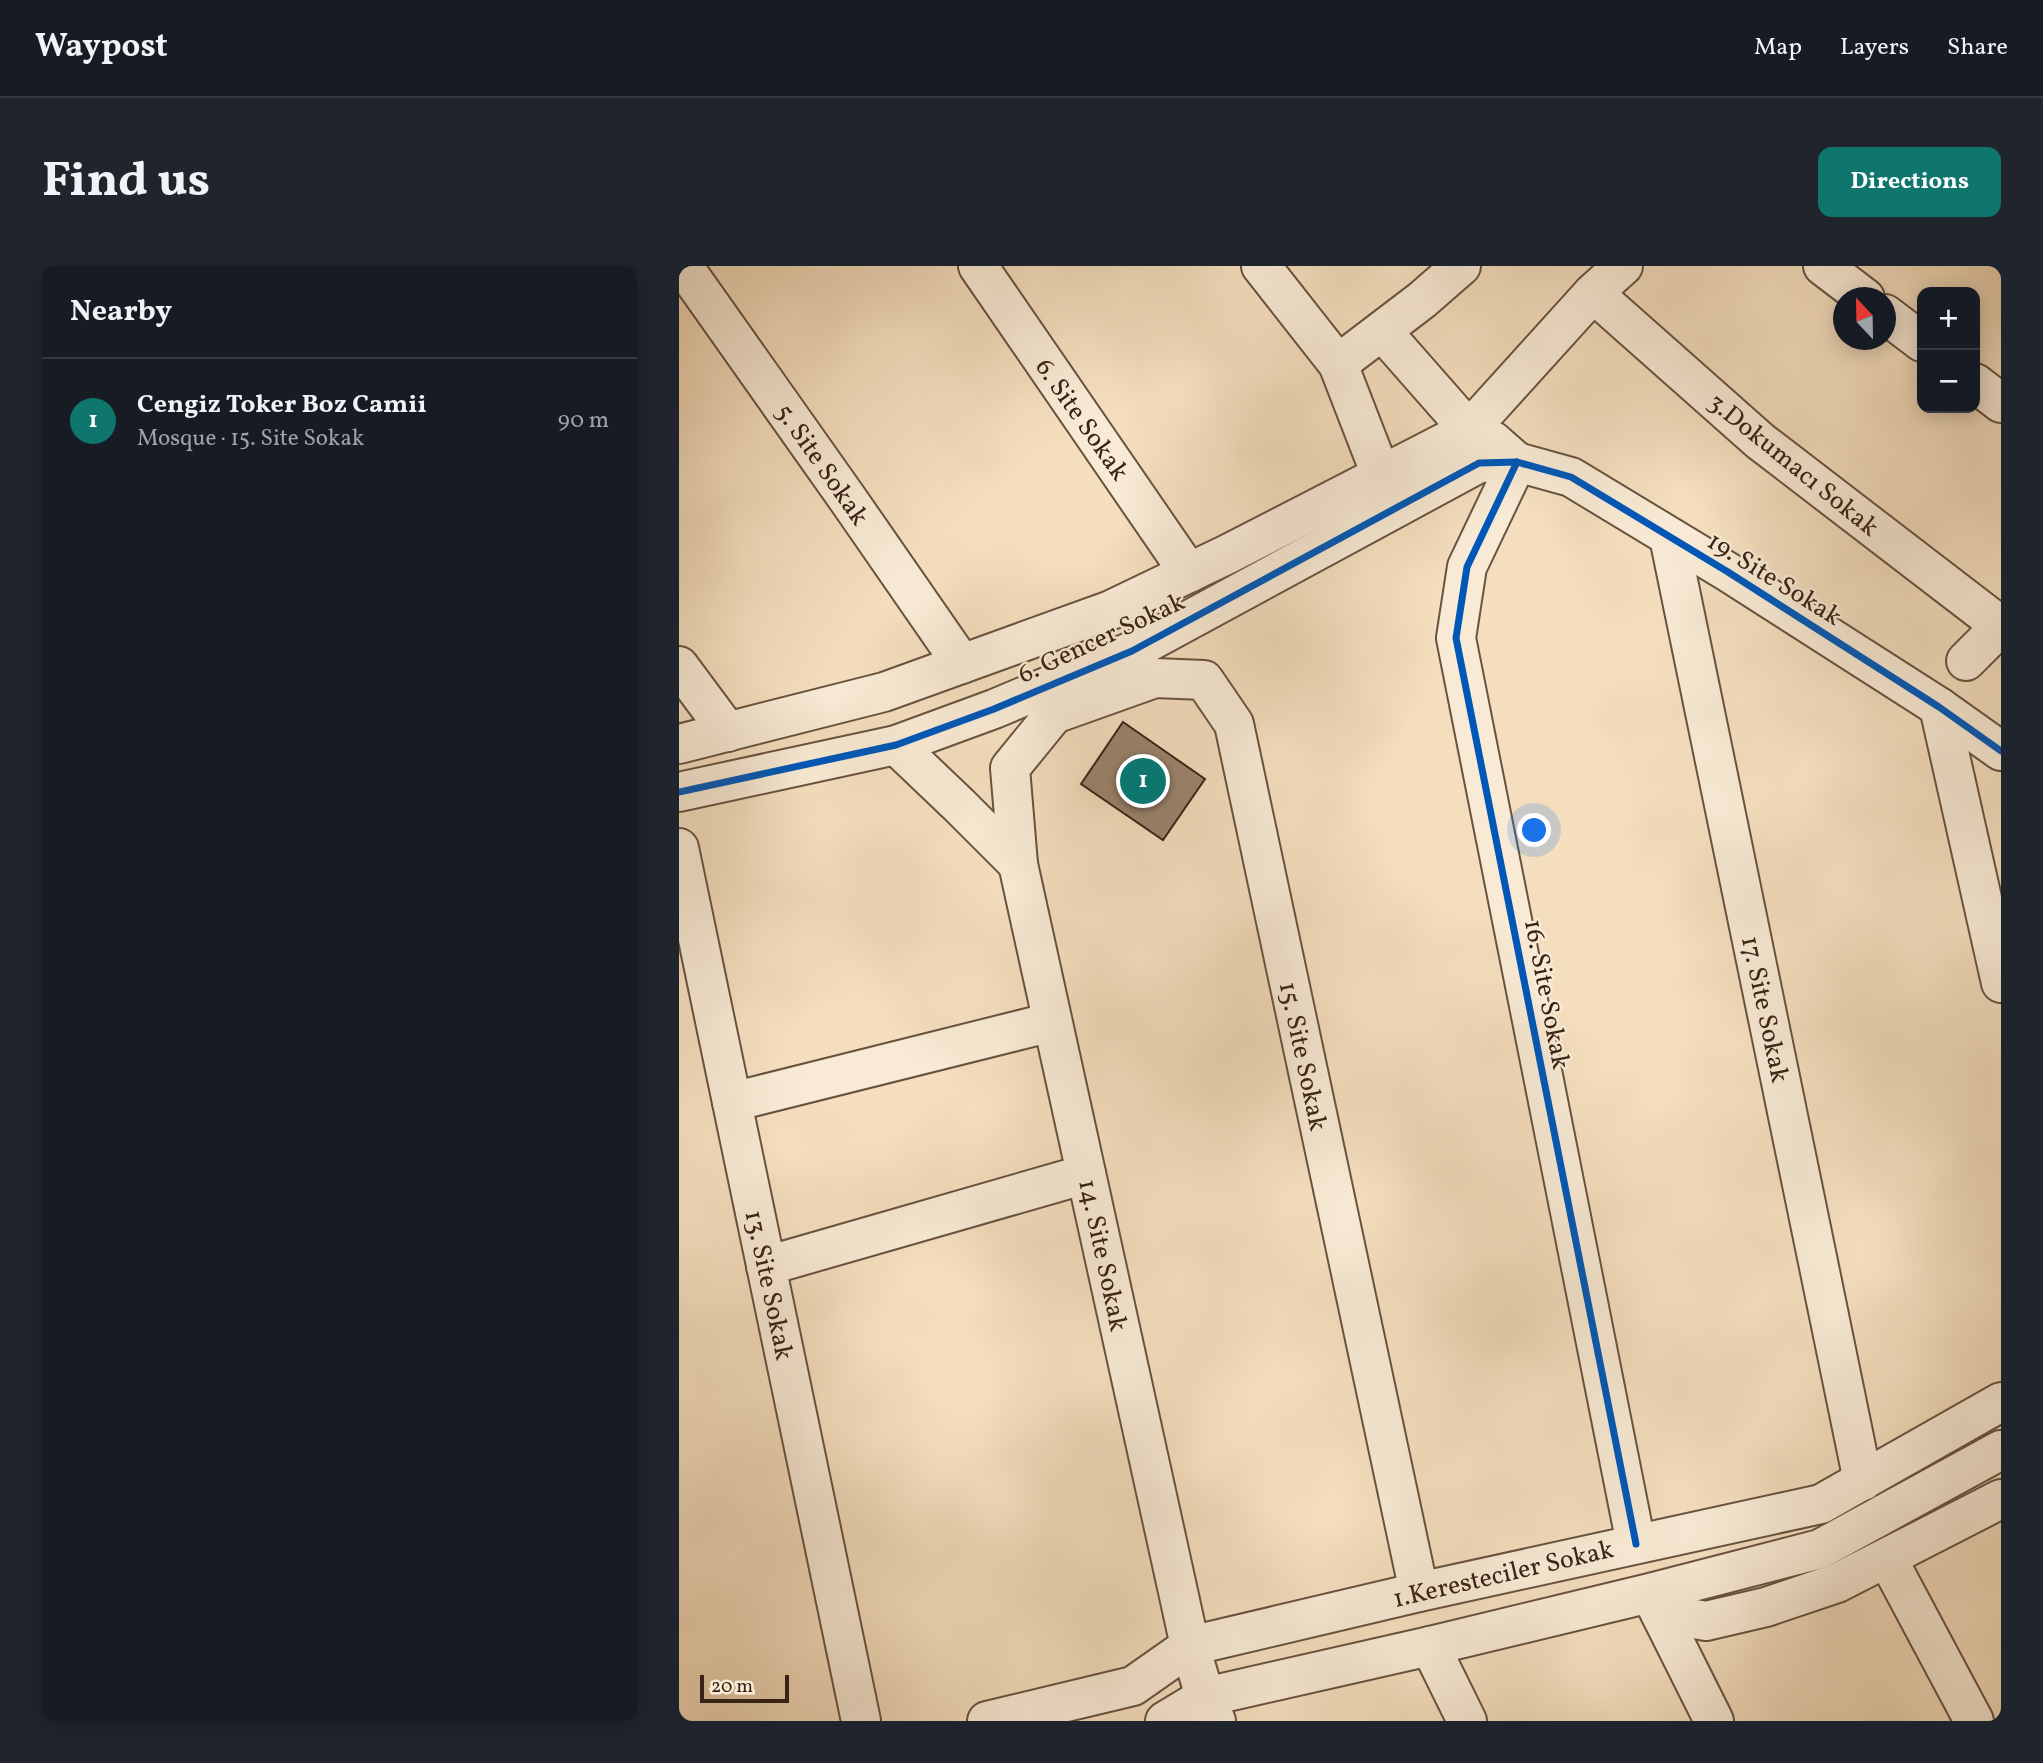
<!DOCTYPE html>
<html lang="en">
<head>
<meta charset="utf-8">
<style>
  :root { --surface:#171b24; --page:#20242c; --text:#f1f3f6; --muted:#9ea1a6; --line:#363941; --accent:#0f766e }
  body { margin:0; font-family:Vollkorn,serif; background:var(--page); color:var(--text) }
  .controls { position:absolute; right:21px; top:21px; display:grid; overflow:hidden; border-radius:14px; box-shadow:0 4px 18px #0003 }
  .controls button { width:63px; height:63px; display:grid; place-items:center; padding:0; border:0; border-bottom:2px solid var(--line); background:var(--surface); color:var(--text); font:35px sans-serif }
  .compass { position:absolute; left:1154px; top:21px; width:63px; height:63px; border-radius:50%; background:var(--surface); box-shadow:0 4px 18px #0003; rotate:338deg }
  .scale { position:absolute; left:21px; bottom:18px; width:89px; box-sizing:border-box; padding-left:7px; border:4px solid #3a2316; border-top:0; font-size:19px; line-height:24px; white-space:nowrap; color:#3a2316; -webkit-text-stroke:5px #f8ead5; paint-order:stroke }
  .you { position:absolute; left:856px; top:565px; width:24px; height:24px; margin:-18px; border:5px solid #fff; border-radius:50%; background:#1a73e8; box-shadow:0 0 0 10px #1a73e833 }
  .badge { display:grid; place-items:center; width:46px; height:46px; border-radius:50%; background:var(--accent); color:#fff; font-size:23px; font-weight:700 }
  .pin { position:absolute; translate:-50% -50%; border:4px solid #fff; box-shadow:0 2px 7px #0006 }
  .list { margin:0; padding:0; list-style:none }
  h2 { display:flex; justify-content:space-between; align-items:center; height:91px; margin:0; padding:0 28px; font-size:30px }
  h2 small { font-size:23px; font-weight:400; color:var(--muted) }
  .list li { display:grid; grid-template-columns:46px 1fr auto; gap:21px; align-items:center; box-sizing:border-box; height:126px; padding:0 28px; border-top:2px solid var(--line) }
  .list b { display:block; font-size:26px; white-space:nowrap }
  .list p { margin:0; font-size:23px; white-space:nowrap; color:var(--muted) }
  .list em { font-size:23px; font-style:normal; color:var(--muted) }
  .map { position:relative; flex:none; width:1322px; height:1455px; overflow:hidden; border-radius:14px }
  header { display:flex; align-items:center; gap:42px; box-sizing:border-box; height:98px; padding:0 35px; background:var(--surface); border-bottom:2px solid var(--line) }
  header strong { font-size:33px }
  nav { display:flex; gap:38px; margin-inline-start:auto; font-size:24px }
  .intro { display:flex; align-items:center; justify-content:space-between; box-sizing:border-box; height:168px; padding:0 42px }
  h1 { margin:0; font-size:49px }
  .button { padding:18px 32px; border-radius:14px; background:var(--accent); color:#fff; font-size:24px; font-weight:700 }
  main { display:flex; gap:42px; padding:0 42px }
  aside { flex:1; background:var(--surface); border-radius:14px; box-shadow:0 4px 18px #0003 }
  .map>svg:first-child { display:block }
  .building { fill:#9b846d; stroke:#3a2316; stroke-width:2 }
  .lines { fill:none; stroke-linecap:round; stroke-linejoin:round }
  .minor-casing { stroke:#685240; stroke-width:42 }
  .minor { stroke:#f8ead5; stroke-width:38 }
  .cycleway-casing { stroke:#f8ead5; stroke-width:11 }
  .cycleway { stroke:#0057b8; stroke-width:7 }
  .labels { text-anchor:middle; stroke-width:5; stroke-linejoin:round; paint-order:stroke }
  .street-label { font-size:26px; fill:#3a2316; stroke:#f8ead5 }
</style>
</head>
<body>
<header>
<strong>Waypost</strong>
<nav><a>Map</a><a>Layers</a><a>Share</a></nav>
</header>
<div class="intro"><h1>Find us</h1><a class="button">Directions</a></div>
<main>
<aside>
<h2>Nearby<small></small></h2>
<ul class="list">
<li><span class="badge">1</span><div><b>Cengiz Toker Boz Camii</b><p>Mosque · 15. Site Sokak</p></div><em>90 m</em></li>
</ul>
</aside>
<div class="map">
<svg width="1322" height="1455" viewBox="0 0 1322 1455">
  <rect width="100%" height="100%" fill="#f4debe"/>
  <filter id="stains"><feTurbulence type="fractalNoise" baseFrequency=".00286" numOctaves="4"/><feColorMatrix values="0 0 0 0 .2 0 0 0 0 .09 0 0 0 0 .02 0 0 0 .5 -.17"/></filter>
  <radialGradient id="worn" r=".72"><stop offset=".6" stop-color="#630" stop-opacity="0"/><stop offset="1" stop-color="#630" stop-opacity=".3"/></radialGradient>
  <path class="building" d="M444,456L526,513L484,574L402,518Z"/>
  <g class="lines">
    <defs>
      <g id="minor">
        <path d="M4,0L168,232L283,398"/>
        <path d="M299,0L510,307"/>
        <path d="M582,0L659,98L702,209"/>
        <path d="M1144,0L1186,32"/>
        <path d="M914,27L1081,175L1322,360"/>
        <path d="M1206,48L1243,76"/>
        <path d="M703,65L790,164L914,27L944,0"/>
        <path d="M659,98L743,34L782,0"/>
        <path d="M1296,117L1322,137"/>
        <path d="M838,196L788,301L777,372L957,1278"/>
        <path d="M990,271L1184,1215"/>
        <path d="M1287,395L1322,360"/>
        <path d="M0,400L49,466"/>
        <path d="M1260,441L1322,717"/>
        <path d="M375,448L476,412L525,414L555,458L740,1326"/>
        <path d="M375,448L331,502L339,598L511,1380L526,1431L537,1455"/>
        <path d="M0,478L205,426L432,344L549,288L790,164L814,175L838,196"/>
        <path d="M217,479L281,540L339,598"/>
        <path d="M0,526L217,479L315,443L453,385L800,197L838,196L892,211L1049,306L1260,441L1322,485"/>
        <path d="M0,582L182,1455"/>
        <path d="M53,836L373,756"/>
        <path d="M87,1000L407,908"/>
        <path d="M1208,1292L1295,1455"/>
        <path d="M972,1329L1035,1455"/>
        <path d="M981,1347L1027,1355L1087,1341L1158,1317L1322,1233"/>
        <path d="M751,1380L788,1455"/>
        <path d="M308,1455L454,1420L511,1380L740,1326L1142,1238L1322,1136"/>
        <path d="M486,1455L526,1431L751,1380L971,1327L1141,1283L1322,1184"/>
      </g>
    </defs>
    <use href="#minor" class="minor-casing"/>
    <use href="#minor" class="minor"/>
    <defs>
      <g id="cycleway">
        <path d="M838,196L788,301L777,372L957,1278"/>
        <path d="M0,526L217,479L315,443L453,385L800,197L838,196L892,211L1049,306L1260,441L1322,485"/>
      </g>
    </defs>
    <use href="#cycleway" class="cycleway-casing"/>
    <use href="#cycleway" class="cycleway"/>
  </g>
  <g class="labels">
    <g class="street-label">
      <text transform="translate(404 153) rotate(55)" y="9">6. Site Sokak</text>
      <text transform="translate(144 198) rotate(55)" y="9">5. Site Sokak</text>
      <text transform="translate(1115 198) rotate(39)" y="9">3.Dokumacı Sokak</text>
      <text transform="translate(1096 312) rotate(32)" y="9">19. Site Sokak</text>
      <text transform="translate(422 371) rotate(-25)" y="9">6. Gencer Sokak</text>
      <text transform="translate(869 728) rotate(79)" y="9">16. Site Sokak</text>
      <text transform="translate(1087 743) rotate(78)" y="9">17. Site Sokak</text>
      <text transform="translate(625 790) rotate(78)" y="9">15. Site Sokak</text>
      <text transform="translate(425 989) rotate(78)" y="9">14. Site Sokak</text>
      <text transform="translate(91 1019) rotate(78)" y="9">13. Site Sokak</text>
      <text transform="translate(824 1307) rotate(-13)" y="9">1.Keresteciler Sokak</text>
    </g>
  </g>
  <rect width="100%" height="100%" filter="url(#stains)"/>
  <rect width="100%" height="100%" fill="url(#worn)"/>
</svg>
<div class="controls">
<button>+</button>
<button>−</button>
</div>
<svg class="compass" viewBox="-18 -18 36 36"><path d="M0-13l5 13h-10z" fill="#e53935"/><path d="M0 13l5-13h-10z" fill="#9ea1a6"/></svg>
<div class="scale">20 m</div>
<div class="you"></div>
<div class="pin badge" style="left:464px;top:515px">1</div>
</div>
</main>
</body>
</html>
